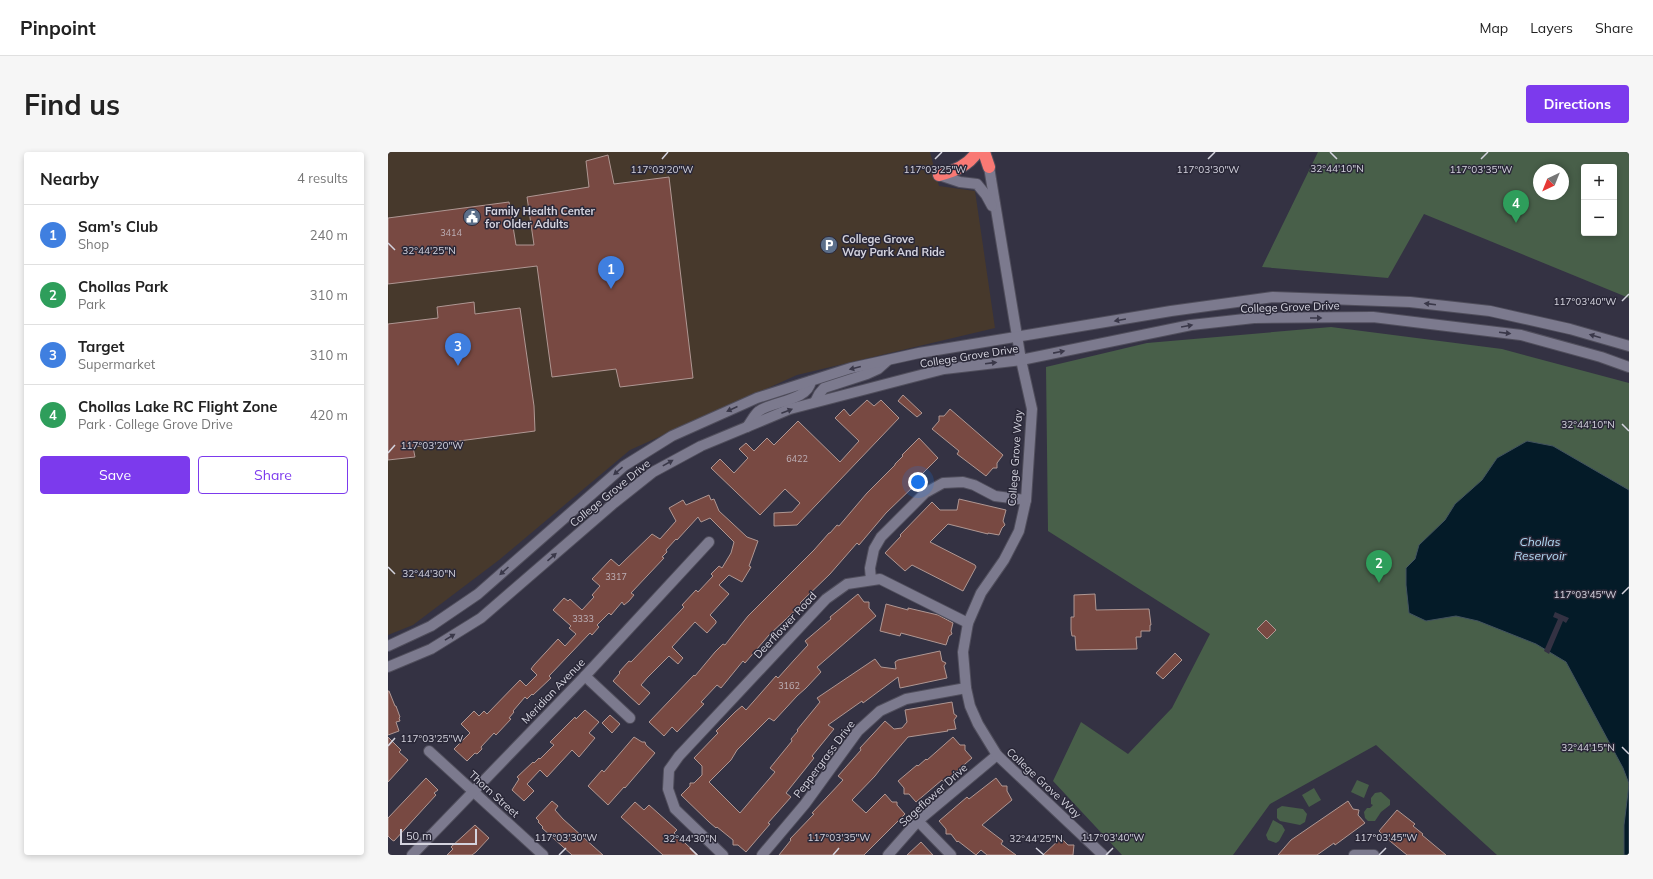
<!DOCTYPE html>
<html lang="en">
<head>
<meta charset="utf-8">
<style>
  :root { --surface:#fff; --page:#f6f6f6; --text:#222; --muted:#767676; --line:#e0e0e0; --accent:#7c3aed }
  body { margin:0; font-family:Mulish,sans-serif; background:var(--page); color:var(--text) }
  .controls { position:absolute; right:12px; top:12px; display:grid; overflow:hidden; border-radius:4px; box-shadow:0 2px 6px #0003 }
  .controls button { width:36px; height:36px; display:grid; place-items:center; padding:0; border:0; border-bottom:1px solid var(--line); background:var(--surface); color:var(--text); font:20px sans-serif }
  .compass { position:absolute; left:1145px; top:12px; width:36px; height:36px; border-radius:50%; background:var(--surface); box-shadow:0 2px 6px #0003; rotate:223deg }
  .scale { position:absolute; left:12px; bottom:10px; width:77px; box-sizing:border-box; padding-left:4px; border:2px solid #d4d3de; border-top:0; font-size:11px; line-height:14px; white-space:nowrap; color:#d4d3de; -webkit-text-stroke:3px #2a2838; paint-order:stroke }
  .you { position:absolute; left:530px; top:330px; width:14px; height:14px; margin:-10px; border:3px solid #fff; border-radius:50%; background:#1a73e8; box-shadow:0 0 0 6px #1a73e833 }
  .badge { display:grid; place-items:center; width:26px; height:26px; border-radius:50%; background:var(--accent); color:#fff; font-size:13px; font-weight:700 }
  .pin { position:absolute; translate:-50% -33px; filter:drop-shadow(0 1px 2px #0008) }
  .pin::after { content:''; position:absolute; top:21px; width:14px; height:12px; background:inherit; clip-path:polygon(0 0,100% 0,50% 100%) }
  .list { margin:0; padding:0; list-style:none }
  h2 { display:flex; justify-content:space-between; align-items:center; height:52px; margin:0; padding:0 16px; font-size:17px }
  h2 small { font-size:13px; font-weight:400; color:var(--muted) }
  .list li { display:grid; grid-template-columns:26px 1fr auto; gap:12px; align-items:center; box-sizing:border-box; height:60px; padding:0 16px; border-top:1px solid var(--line) }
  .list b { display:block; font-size:15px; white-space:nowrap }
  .list p { margin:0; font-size:13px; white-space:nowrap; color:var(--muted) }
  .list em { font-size:13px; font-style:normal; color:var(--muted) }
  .actions { display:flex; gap:8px; padding:12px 16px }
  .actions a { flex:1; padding:9px 0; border:1px solid var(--accent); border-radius:4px; text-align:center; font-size:14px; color:var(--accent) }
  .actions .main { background:var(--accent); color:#fff }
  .map { position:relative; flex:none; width:1241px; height:703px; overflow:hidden; border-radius:4px }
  header { display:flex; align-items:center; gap:24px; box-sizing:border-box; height:56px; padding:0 20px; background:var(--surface); border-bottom:1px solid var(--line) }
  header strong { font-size:19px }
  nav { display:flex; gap:22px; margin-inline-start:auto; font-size:14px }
  .intro { display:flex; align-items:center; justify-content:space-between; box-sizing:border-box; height:96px; padding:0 24px }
  h1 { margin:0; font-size:28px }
  .button { padding:10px 18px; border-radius:4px; background:var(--accent); color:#fff; font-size:14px; font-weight:700 }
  main { display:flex; gap:24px; padding:0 24px }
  aside { flex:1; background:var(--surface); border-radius:4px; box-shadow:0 2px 6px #0003 }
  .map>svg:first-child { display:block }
  .commercial { fill:#47392c }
  .green { fill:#485f49; fill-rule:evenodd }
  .water { fill:#041b28; stroke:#42525f }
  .pier { fill:#343243 }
  .building { fill:#784942; stroke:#af9793 }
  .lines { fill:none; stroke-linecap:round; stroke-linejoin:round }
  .street-casing { stroke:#504e5c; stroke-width:12 }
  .secondary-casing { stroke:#504e5c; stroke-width:12 }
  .highway-casing { stroke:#504e5c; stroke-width:14 }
  .street { stroke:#7c7a8e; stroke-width:10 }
  .secondary { stroke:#7c7a8e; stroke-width:10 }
  .highway { stroke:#f97974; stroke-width:12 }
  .oneway { fill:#3a3849 }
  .ticks { fill:none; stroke:#d4d3de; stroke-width:1.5 }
  .labels { text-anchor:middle; stroke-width:3; stroke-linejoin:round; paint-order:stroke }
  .number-label { font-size:9px; fill:#bdb0b7 }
  .poi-label { font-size:11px; font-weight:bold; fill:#d4d3de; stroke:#2a2838; text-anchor:start }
  .street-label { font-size:11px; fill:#d4d3de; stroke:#2a2838 }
  .water-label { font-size:12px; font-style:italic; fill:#b1daf5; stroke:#2a2838 }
  .ticks-label { font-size:10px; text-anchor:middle; fill:#d4d3de; stroke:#2a2838; stroke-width:3; stroke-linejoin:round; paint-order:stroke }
</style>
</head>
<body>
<header>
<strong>Pinpoint</strong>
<nav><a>Map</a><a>Layers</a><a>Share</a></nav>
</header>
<div class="intro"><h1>Find us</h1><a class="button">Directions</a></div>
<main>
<aside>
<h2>Nearby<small>4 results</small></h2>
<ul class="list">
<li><span class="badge" style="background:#3f7fe0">1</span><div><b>Sam's Club</b><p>Shop</p></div><em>240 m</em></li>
<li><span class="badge" style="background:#2e9e5b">2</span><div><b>Chollas Park</b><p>Park</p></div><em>310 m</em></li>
<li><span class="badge" style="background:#3f7fe0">3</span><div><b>Target</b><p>Supermarket</p></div><em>310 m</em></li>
<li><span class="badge" style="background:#2e9e5b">4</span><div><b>Chollas Lake RC Flight Zone</b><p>Park · College Grove Drive</p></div><em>420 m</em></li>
</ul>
<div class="actions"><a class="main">Save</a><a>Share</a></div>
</aside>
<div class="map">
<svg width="1241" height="703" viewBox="0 0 1241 703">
  <rect width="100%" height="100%" fill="#343243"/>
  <path class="commercial" d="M0,0H542L551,34L587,39L607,176L409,223L242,298L111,408L25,473L0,483Z"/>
  <g class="green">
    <path d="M930,0H1241V146L1036,62L1000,126L874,115ZM1196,15H1226V81H1196ZM1151,18H1175V42H1151Z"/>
    <path d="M943,175L1114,197L1241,231V703H1109L988,593L882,652L845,703H734L665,629L693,570L740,602L784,556L822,482L660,379L658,215L759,191Z"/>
    <path d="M969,628L981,633L976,646L963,640Z"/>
    <path d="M926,636L933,648L921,655L914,643Z"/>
    <path d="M993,640L1002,648V653L993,660L987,669H980L977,666L976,660L979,656H982L985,653L983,652V646L987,641Z"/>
    <path d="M894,654L915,657L919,662L917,670L912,673L892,669L889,666V657Z"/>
    <path d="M885,668L894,673L897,678L891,689L888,691L880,688L878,683Z"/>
  </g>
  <path class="water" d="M1139,289L1165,294L1241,338V703H1236V673L1241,632L1235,616L1178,510L1148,492L1090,469L1068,464L1038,469L1021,461L1018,433V416L1027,407L1031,393L1057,368L1067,352L1094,328L1109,306Z"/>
  <path class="pier" d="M1167,460L1181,466L1178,471L1175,469L1161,502L1156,499L1170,467L1165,465Z"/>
  <g class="building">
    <path d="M220,3L226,32L281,25L305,226L232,235L228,217L164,225L149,114L0,132V66L121,50L128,93H146L139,45L201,35L198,9Z"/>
    <path d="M86,150L87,162L132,156L146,254L147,279L25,295L27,305L0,308V172L50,166L49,155Z"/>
    <path d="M515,243L534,261L529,265L510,249Z"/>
    <path d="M479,248L486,254L493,248L511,266L409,373L386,374V361L404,360L412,351L397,337L372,363L323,316L332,307L346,321L360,306L351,297L358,291L366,299L379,286L386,293L410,269L452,310L471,289L447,266L456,257L462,264Z"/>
    <path d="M562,257L615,303L609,311V316H605L598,324L569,302L571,299L544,277L551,269V264H556Z"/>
    <path d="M531,286L550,306L526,330L528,332L498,361L471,393L469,391L442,422L412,451L414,452L381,483L357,511L355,509L333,536L329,533L313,550L316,552L289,580L284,575L276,584L261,570L306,523L307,524L327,500L335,492L337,493L360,464L426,398L441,381H442L449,373L451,374L479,341L507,313V312L515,304L514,303Z"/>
    <path d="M321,343L323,348L326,347L331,359L344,371L359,385L370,389L361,414L363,415L354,430L341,423L331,433L341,442L322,463L328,469V471L319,481L307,470L284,495L295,506L290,512L281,504L259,526L253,533L262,541L251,553L225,529L232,521L231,520L241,509L243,510L296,455L294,453L308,438L310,440L325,424L323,422L331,414L334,416L343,401L346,390L322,366L313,370L310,365L289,388L288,387L278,398L279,400L274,405L276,406L243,441L246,443L241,449L236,453L234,450L223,463L221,461L209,473L211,475L204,483L202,481L161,524L163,526L145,543L144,542L139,547L137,545L125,559L126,560L121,566L123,567L108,583L106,581L93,595L94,597L89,602L87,601L79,609L66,597L82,581L73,572L86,559L91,564L96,559L99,562L132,528L138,534L149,523L143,517L146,513L170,487L177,494L188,482L181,476L183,474L165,458L176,446L180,449L182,447L194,458L206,445L204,443L212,434L204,427L223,407L231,414L264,382L272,387L288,369L281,356L295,348L298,353Z"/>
    <path d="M571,347L618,358L615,369L617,373L614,376L611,383L600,381V382L560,372L542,390L587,413L588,415L575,439L524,413L517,419L497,401L513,384L512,383L544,350L552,358H569Z"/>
    <path d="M470,442L476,450H481V456L488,464L429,515L433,520L418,536L409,544L386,569L381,566L349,598L343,608L321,630L352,661L387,620L382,616L404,589L403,587L410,579L409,578L432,550L429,546L487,507L493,515L508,517L507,510L510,508L552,499L554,509L558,511L556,514L559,526L512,536L510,525L475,551L474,549L440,573L446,577L424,604L426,606L398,641L403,645L380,671L382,672L358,700L350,693H345V688L329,675L328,676L321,670L293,643L302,634V631H306L314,623V614L306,606L330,581L328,579L347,560L354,554L358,558L388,524L390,526L407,507L420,493L417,489L443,467L442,465Z"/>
    <path d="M707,442L708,458L761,457L763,473H762V479H753V485H748L749,497L688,498L687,484H684L683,478V465H686V443Z"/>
    <path d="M498,452L520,458V456L550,463L565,471L563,479L564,482L561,484L558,493L513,481L512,484L492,479Z"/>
    <path d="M878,468L888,478L879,487L869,477Z"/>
    <path d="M787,501L794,508L775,527L768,521Z"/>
    <path d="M0,539H1L7,554H8L12,565L11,566L12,569L8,570L11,579L0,583Z"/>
    <path d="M564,550L566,562L569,564L566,568L568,577L559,578L560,579L520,585L494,615L487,624L464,648L478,661L497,642L504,650H509V653L517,662L476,703H391L403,688L402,687L426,662L424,661L455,628L450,624L473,598L472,596L497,569L506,577L514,576L519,570L517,558Z"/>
    <path d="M197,558L211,570L201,581L207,586L191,605L184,598L159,625L152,618L139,632L146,639L136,649L124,638L131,627L129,625L145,610L146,611L151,606L152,607L166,593L162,590L187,565L188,567Z"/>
    <path d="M222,563L232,572L224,581L214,571Z"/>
    <path d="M0,585L13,598L11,600L20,608L0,630Z"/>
    <path d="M246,585L254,590H257L258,593L267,601L237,636L236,635L220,653L200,634L214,618L216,620Z"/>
    <path d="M565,585L572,593H577V598L584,606L556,630L554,628L528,650L521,642H516V636L510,629L529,613L530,614L538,607L539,608Z"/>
    <path d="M38,626L50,638L46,641L48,643L6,689L4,688L0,684V666Z"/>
    <path d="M608,626L614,634H619V639L624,648L594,673L615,689L613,692L628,703H599L593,698L588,703L570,689L569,690L563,682H558V677L551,669L579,645L581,647Z"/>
    <path d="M164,649L170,654L167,658L175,667L215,703H184L154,676L155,675L150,670L151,669L148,666Z"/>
    <path d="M960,649L965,657L971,658L970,663L977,671L947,693L946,691L929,703H890L903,688Z"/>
    <path d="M247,650L256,658L261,653L289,678L286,681L310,703H275L233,665Z"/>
    <path d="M1009,658L1027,672L1025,674L1035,682L1034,683L1058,703H1019L997,685L991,679Z"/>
    <path d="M87,673L101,686L88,700L84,703H59L65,697L63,695Z"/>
    <path d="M673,686L680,693H686L685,703H655Z"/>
    <path d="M533,690L545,703H519Z"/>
  </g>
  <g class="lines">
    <defs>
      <g id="street">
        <path d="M483,428L482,416L486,397L493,385L537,341L555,331L575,330L586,333L607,344L638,348"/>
        <path d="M197,524L242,566"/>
        <path d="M41,599L155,703"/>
        <path d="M530,669L563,703"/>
        <path d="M24,703L197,524L321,390"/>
        <path d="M335,703L287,657L280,637L281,618L291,604L438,447L459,432L492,427L580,471"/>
        <path d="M374,703L417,652L470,579L492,559L518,547L578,536"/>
        <path d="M500,703L530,669L609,603"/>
        <path d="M966,703H986"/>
      </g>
      <g id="secondary">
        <path d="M601,15L633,208L644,257L638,348L631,379L616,408L593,441L580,471L575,500L578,536L582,554L590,572L609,603L715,703"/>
        <path d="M551,23L572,30L589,32L598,43L604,54"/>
        <path d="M427,250L431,242L436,236L479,222L490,217L499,209"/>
        <path d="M359,275C363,270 366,263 371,259C385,249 420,249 423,229"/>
        <path d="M0,494L43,474L90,442L236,314L284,284L369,246L463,216L531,201L783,159L885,145L1022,150L1102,159L1182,177L1241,194"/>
        <path d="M0,515L43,497L93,466L226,351L265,320L313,294L402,257L521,226L556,217L633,208L803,173L866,166L985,165L1133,183L1213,205L1241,215"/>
      </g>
      <g id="highway">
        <path d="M596,0L601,15"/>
        <path d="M551,23C566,19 580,14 589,0"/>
      </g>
    </defs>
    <use href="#street" class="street-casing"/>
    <use href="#secondary" class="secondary-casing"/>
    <use href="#highway" class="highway-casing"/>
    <use href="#street" class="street"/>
    <use href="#secondary" class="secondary"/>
    <use href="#highway" class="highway"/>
  </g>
  <defs><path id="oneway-solid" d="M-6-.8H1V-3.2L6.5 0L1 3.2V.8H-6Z"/></defs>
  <g class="oneway">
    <use href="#oneway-solid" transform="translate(1042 152) rotate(-173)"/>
    <use href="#oneway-solid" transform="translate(928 166)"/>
    <use href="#oneway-solid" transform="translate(732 168) rotate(170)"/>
    <use href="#oneway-solid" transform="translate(799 174) rotate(-10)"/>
    <use href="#oneway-solid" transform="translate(1117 181) rotate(7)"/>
    <use href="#oneway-solid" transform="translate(1207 184) rotate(-164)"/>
    <use href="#oneway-solid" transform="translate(671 200) rotate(-11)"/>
    <use href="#oneway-solid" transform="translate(603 211) rotate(-7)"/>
    <use href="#oneway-solid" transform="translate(467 216) rotate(166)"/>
    <use href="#oneway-solid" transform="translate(344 257) rotate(156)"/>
    <use href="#oneway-solid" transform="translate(399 259) rotate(-21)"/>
    <use href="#oneway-solid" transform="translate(280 311) rotate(-29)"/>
    <use href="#oneway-solid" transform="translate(230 319) rotate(139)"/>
    <use href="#oneway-solid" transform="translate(164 405) rotate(-41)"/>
    <use href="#oneway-solid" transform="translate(116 419) rotate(138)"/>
    <use href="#oneway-solid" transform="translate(62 485) rotate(-31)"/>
  </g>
  <path class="ticks" d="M942,0L949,7M274,7L280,0M547,7L554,0M820,7L827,0M1093,7L1100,0M0,91L7,98M1234,149L1241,142M1234,272L1241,279M0,301L7,293M0,415L7,422M1234,442L1241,435M0,594L7,586M1234,595L1241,602M302,696L309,703M648,696L656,703M171,703L178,696M445,703L451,696M718,703L725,696M991,703L998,696"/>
  <defs>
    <symbol id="civic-disc" viewBox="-11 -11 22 22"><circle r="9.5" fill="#5c6f8a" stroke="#2a2838"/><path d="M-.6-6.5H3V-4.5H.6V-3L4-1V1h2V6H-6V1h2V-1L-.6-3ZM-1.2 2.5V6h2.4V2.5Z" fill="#fff"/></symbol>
    <symbol id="parking-disc" viewBox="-11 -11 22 22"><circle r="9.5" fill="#5c6f8a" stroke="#2a2838"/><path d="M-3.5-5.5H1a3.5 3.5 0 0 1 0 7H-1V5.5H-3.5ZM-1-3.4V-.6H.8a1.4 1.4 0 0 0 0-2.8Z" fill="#fff"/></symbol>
  </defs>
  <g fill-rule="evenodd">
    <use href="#civic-disc" x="74" y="55" width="20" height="20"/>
    <use href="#parking-disc" x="431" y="83" width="20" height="20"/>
  </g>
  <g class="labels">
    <g class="number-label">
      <text x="63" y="84">3414</text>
      <text x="409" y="310">6422</text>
      <text x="228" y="428">3317</text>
      <text x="195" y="470">3333</text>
      <text x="401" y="537">3162</text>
    </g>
    <g class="poi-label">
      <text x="97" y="63">Family Health Center<tspan x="97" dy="13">for Older Adults</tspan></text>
      <text x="454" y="91">College Grove<tspan x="454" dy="13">Way Park And Ride</tspan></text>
    </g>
    <g class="street-label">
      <text transform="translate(902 155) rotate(-2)" y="4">College Grove Drive</text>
      <text transform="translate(581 204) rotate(-9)" y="4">College Grove Drive</text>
      <text transform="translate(627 306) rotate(-86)" y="4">College Grove Way</text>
      <text transform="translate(222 341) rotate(-39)" y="4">College Grove Drive</text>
      <text transform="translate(397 473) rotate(-47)" y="4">Deerflower Road</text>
      <text transform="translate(165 539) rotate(-46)" y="4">Meridian Avenue</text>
      <text transform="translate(436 607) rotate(-53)" y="4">Peppergrass Drive</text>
      <text transform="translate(656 631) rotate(43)" y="4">College Grove Way</text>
      <text transform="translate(106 642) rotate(42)" y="4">Thorn Street</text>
      <text transform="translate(545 643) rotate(-42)" y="4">Sageflower Drive</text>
    </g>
    <g class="water-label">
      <text x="1152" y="394">Chollas<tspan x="1152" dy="14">Reservoir</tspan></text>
    </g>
  </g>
  <g class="ticks-label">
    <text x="949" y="20">32°44'10"N</text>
    <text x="547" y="21">117°03'25"W</text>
    <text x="274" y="21">117°03'20"W</text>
    <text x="820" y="21">117°03'30"W</text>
    <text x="1093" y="21">117°03'35"W</text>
    <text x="41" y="102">32°44'25"N</text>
    <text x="1197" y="153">117°03'40"W</text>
    <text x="1200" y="276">32°44'10"N</text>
    <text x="44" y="297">117°03'20"W</text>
    <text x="41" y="425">32°44'30"N</text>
    <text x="1197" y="446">117°03'45"W</text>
    <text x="44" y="590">117°03'25"W</text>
    <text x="1200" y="599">32°44'15"N</text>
    <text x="178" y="689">117°03'30"W</text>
    <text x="451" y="689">117°03'35"W</text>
    <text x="725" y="689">117°03'40"W</text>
    <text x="998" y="689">117°03'45"W</text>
    <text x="302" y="690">32°44'30"N</text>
    <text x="648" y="690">32°44'25"N</text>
  </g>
</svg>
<div class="controls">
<button>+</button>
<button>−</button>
</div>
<svg class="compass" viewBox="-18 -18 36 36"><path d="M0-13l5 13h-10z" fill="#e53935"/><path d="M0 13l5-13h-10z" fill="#767676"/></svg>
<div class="scale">50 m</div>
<div class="you"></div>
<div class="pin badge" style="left:223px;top:137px;background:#3f7fe0">1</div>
<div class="pin badge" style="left:991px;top:431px;background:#2e9e5b">2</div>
<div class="pin badge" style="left:70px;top:214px;background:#3f7fe0">3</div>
<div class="pin badge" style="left:1128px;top:71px;background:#2e9e5b">4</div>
</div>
</main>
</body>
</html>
